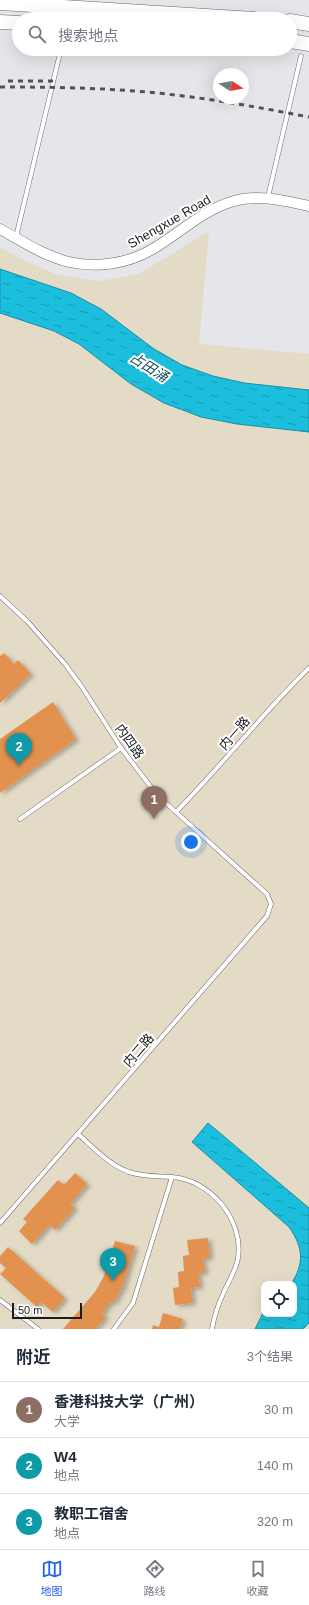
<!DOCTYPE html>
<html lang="zh">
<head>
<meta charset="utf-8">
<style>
  :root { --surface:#fff; --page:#f2f2f3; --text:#1f2937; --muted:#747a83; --line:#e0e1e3; --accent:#2563eb }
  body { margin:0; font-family:Helvetica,"Noto Sans SC",sans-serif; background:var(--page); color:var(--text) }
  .controls { position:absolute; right:12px; bottom:12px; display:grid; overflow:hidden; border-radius:8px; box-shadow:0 4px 16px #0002 }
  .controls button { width:36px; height:36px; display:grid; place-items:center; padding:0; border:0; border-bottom:1px solid var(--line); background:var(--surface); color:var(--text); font:20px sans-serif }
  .compass { position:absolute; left:213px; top:68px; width:36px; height:36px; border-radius:50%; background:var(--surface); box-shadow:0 4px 16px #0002; rotate:101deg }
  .scale { position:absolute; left:12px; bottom:10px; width:70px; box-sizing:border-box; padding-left:4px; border:2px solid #1b1c1d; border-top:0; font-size:11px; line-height:14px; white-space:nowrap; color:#1b1c1d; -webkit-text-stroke:3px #fff; paint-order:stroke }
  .you { position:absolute; left:191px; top:842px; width:14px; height:14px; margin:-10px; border:3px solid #fff; border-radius:50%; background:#1a73e8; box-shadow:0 0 0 6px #1a73e833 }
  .badge { display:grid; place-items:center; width:26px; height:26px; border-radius:50%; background:var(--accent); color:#fff; font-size:13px; font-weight:700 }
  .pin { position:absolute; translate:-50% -33px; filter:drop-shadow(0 1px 2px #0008) }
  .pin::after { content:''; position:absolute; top:21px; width:14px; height:12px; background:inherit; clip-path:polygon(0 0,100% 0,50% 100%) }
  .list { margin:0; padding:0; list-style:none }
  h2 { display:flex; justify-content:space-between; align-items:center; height:52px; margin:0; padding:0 16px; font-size:17px }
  h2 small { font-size:13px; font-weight:400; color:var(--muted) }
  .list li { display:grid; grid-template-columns:26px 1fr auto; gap:12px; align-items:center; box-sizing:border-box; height:56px; padding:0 16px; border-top:1px solid var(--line) }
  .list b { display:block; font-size:15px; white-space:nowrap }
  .list p { margin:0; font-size:13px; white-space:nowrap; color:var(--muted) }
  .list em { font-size:13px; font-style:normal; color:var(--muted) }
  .icon { flex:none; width:22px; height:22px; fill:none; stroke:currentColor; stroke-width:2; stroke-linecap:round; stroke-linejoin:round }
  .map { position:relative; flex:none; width:309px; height:1329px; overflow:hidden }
  .search { position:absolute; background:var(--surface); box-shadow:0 4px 16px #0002; left:12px; right:12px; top:12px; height:44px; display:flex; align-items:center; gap:10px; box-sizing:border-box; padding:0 14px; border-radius:22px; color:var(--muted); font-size:15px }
  .sheet { height:220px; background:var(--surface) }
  nav { display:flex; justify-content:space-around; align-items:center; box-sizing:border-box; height:56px; border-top:1px solid var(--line); background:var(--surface); font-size:11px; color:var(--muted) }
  nav a { display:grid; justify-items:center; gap:2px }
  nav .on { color:var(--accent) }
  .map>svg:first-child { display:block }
  .education { fill:#e4dbc6; fill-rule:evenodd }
  .water { fill:url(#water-ripples); stroke:#1b8ea3 }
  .building { fill:#e29150; filter:url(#shadow) }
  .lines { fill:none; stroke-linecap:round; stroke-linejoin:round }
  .service-casing { stroke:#686a6d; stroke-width:5 }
  .tertiary-casing { stroke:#686a6d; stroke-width:11 }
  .motorway-casing { stroke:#686a6d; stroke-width:15 }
  .service { stroke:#fff; stroke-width:4 }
  .tertiary { stroke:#fff; stroke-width:10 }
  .motorway { stroke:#fff; stroke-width:14 }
  .rail { stroke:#515253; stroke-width:3; stroke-dasharray:5 5; stroke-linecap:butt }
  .labels { text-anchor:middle; stroke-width:4; stroke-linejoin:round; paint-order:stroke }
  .street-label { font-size:13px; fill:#1b1c1d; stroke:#fff }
  .water-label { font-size:14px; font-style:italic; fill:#12505c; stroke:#fff }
</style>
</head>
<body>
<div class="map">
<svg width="309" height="1329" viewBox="0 0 309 1329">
  <defs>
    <pattern id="water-ripples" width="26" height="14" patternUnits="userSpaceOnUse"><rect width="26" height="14" fill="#1bbfdd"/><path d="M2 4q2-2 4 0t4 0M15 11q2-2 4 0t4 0" fill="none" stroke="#179ab3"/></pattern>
    <filter id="shadow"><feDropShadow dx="3.5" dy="2" stdDeviation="2" flood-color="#0004"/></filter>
  </defs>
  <rect width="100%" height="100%" fill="#e4e6e9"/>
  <path class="education" d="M209,231L199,344L309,354V1329H0V247L22,259L58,275L99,281L139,274ZM264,1284H294V1314H264Z"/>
  <g class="water">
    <path d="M0,269L71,293L101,309L154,349L182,365L213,376L244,383L309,390V432L237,424L201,417L164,403L131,384L79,344L54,331L0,313Z"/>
    <path d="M208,1123L309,1208V1323L303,1329H255L264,1311V1314H294V1284H291C305,1263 303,1247 289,1227L192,1142Z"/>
  </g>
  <g class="building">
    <path d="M4,653L14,664L18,660L31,674L0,703V656Z"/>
    <path d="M53,702L76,739L0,793V739Z"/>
    <path d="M75,1173L87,1184L70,1204L75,1208L55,1230L49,1225L32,1244L19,1231L27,1222L23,1219L58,1180L64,1185Z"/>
    <path d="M208,1238L210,1258H203L205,1273H198L200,1287L191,1288L193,1303L175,1305L173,1288L179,1287L178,1272L184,1271L183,1256L189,1255L187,1240Z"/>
    <path d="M115,1241L135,1246L123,1286L114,1303L110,1302L102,1314L106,1317L95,1329H63L95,1292L104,1276Z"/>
    <path d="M8,1247L65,1298L53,1312L41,1302L37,1307L0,1274L6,1268L0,1263V1256Z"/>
    <path d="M163,1313L183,1319L180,1329H152L153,1325L159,1327Z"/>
  </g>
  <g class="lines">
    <defs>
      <g id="service">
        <path d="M268,197L301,56"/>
        <path d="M16,237L61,49"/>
        <path d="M0,596L28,622L65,664L82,687L121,748L157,795L267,894L271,904L267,916L0,1223"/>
        <path d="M176,812C222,765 262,714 309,668"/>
        <path d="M20,819L121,748"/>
        <path d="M78,1134C94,1148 109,1165 129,1172C145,1177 156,1176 171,1177C210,1179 244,1220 238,1258C236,1271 228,1282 223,1294C218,1305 214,1317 212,1329"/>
        <path d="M0,1300L38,1329"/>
        <path d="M114,1329L133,1303L172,1177"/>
      </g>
      <path id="tertiary" d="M0,229C22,241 44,256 69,262C96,268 127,264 151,250C179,234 202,210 234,201C259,194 285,201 309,206"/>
      <g id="motorway">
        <path d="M0,3L254,19"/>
        <path d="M290,21L309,24"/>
        <path d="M0,22L19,23"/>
        <path d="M290,41L309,44"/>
      </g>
    </defs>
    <use href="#service" class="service-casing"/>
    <use href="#tertiary" class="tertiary-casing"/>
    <use href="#motorway" class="motorway-casing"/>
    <use href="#service" class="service"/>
    <use href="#tertiary" class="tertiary"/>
    <use href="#motorway" class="motorway"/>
    <g class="rail">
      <path d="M8,81H58"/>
      <path d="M0,87C61,87 122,88 183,96C225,101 267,109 309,117"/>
    </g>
  </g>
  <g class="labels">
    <g class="street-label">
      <text transform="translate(169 221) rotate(-30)" y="5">Shengxue Road</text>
      <text transform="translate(234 733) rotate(-49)" y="5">内一路</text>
      <text transform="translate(130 741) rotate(55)" y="5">内四路</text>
      <text transform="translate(138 1050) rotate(-49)" y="5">内二路</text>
    </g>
    <g class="water-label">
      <text transform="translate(149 367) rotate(32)" y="5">占田涌</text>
    </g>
  </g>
</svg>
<div class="controls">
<button><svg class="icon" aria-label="locate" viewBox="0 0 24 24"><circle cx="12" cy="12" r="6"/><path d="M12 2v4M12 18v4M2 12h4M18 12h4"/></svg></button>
</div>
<svg class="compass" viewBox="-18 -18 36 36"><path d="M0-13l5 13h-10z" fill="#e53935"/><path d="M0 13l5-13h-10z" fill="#747a83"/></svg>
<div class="scale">50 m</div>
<div class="you"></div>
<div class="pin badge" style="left:154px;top:819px;background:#8d6e63">1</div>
<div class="pin badge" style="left:19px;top:766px;background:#0f9aa8">2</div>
<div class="pin badge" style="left:113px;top:1281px;background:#0f9aa8">3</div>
<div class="search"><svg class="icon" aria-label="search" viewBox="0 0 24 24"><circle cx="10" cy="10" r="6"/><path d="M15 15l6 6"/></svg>搜索地点</div>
</div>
<section class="sheet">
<h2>附近<small>3个结果</small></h2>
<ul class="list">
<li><span class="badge" style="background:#8d6e63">1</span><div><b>香港科技大学（广州）</b><p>大学</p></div><em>30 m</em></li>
<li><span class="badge" style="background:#0f9aa8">2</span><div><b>W4</b><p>地点</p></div><em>140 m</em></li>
<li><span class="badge" style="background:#0f9aa8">3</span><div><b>教职工宿舍</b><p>地点</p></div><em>320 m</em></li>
</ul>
</section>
<nav>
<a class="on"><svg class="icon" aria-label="map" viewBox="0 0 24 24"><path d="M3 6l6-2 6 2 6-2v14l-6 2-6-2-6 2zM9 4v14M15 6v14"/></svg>地图</a>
<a><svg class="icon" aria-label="directions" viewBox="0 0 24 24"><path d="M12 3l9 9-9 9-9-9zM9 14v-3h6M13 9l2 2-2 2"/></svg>路线</a>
<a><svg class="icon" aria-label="saved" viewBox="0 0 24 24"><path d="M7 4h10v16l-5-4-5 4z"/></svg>收藏</a>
</nav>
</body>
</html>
